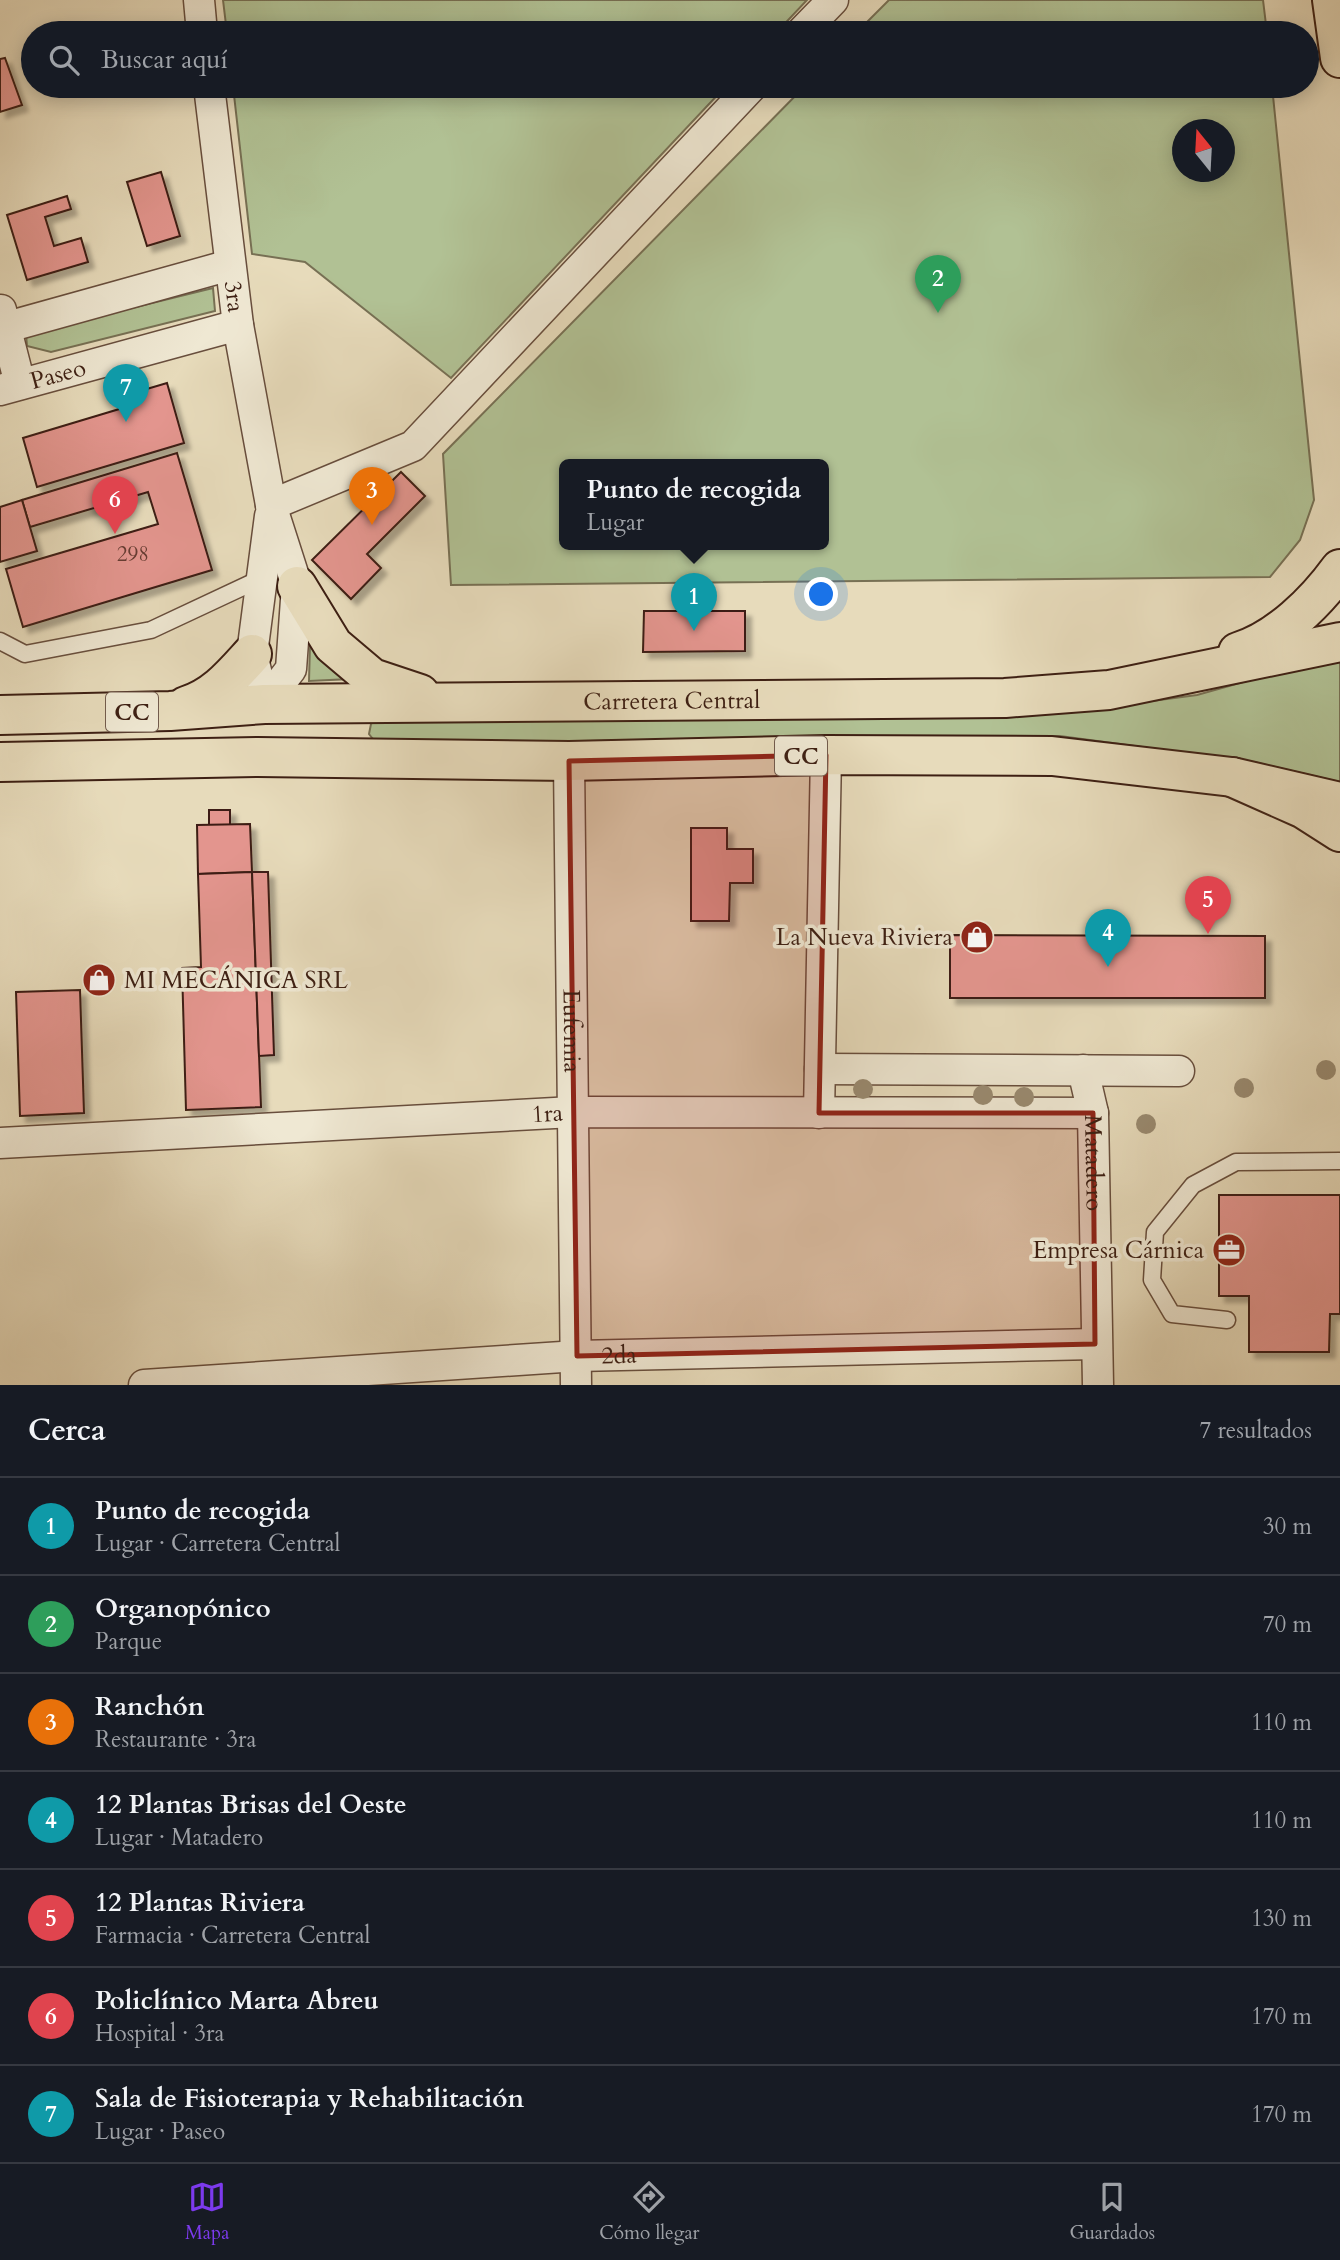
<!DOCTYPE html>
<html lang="es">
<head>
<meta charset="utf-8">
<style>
  :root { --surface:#171b24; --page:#242831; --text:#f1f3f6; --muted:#9ea1a6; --line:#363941; --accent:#7c3aed }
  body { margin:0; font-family:Cardo,serif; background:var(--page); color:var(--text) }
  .compass { position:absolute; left:1172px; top:119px; width:63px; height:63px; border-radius:50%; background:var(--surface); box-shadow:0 4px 18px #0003; rotate:342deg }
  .you { position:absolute; left:822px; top:595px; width:24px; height:24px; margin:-18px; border:5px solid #fff; border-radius:50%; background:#1a73e8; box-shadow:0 0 0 10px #1a73e833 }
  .badge { display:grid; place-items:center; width:46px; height:46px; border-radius:50%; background:var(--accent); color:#fff; font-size:23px; font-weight:700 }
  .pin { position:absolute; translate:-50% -58px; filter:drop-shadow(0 2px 4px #0008) }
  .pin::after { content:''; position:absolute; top:37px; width:24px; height:21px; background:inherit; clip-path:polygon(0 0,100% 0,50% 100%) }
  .popup { position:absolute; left:559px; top:459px; width:270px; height:91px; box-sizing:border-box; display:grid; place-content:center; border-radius:10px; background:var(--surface); filter:drop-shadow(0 2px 5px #0005); font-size:23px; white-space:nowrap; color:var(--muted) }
  .popup b { font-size:26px; color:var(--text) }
  .popup::after { content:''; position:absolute; left:50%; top:100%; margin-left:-14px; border:14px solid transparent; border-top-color:var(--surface) }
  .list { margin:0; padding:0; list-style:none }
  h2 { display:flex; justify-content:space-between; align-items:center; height:91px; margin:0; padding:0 28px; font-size:30px }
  h2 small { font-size:23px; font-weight:400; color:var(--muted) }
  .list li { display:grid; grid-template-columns:46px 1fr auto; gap:21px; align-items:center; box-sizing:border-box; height:98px; padding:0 28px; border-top:2px solid var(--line) }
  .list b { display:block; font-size:26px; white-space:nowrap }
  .list p { margin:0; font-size:23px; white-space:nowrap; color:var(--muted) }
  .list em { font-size:23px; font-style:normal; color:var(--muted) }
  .icon { flex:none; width:38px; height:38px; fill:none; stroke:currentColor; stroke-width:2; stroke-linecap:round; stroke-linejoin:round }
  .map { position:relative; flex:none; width:1340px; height:1385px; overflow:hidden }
  .search { position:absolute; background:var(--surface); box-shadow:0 4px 18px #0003; left:21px; right:21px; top:21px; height:77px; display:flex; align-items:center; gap:18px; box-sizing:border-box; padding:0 24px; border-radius:38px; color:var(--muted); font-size:26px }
  .sheet { height:777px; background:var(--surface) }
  nav { display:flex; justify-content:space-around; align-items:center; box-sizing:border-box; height:98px; border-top:2px solid var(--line); background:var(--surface); font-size:19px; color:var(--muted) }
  nav a { display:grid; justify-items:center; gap:4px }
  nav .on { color:var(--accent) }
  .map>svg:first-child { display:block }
  .green { fill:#b1c194; stroke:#777054; stroke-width:2; fill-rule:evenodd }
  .building { fill:#e3958e; stroke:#3d1f13; stroke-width:2; filter:url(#shadow) }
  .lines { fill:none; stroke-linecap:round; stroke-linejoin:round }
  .service-casing { stroke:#684e3d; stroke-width:19 }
  .minor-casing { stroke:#684e3d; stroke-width:33 }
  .primary-casing { stroke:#3d1f13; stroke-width:42 }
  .trunk-casing { stroke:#3d1f13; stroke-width:42 }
  .service { stroke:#efe8d3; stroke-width:16 }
  .minor { stroke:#efe8d3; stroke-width:30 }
  .primary { stroke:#e7dbbb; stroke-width:38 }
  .trunk { stroke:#e7dbbb; stroke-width:38 }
  .tree { fill:#998a70 }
  .marked { fill:#8f2418; fill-opacity:0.2; stroke:#8f2418; stroke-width:5; stroke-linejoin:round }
  .labels { text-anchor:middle; stroke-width:7; stroke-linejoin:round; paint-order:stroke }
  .number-label { font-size:21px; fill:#663c32 }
  .shield { fill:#efe8d3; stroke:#725b4d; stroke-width:2 }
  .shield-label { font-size:23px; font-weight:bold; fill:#3d1f13 }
  .street-label { font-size:24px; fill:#3d1f13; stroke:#efe8d3 }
  .poi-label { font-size:24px; fill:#3d1f13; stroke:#efe8d3; text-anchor:end }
</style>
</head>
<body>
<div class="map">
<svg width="1340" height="1385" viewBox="0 0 1340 1385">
  <defs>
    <filter id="shadow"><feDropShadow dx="6" dy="6" stdDeviation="2" flood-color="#0004"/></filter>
  </defs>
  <rect width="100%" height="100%" fill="#e7dbbb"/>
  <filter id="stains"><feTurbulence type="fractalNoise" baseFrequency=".00286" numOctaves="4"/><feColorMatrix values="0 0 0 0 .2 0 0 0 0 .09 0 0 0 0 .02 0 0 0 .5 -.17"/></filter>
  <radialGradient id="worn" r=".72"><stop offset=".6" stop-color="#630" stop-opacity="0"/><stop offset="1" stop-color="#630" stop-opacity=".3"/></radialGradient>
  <g class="green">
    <path d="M223,0H807L776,33H227Z"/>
    <path d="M889,0H1263L1267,33H856Z"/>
    <path d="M233,86H726L451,378L305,262L252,254Z"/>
    <path d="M805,86H1272L1314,500L1300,540L1270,577L451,585L443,454ZM1182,130H1224V172H1182ZM564,465H824V545H564Z"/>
    <path d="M213,288L215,311L51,352L27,346L26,334Z"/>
    <path d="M310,644L350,679L309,681Z"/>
    <path d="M1340,655V782L1254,762L1060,736L376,743L369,734L371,724L377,717L1061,713L1197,695Z"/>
  </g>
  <g class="building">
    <path d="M5,58L22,105L0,112V59Z"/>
    <path d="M161,172L180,236L147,246L127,182Z"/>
    <path d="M67,196L71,209L45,217L54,246L81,238L88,262L27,280L7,215Z"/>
    <path d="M167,383L184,443L37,487L23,438L126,407L123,396Z"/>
    <path d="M177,453L212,570L23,627L6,569L158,524L148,492L30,527L22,500Z"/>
    <path d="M401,472L425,496L367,554L381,568L351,599L312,560Z"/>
    <path d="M22,500L37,551L0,562V507Z"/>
    <path d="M644,611H745V651L643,652Z"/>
    <rect x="209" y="810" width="21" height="15"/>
    <path d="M250,824L252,872L198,874L197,825Z"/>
    <path d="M691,828H727V849H753V883H730L729,921H691Z"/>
    <path d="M252,872L261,1107L186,1110L182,968L201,967L198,874Z"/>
    <path d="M252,872H268L274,1055L259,1056Z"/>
    <path d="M950,935L1265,936V998H950Z"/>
    <path d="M80,990L84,1113L20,1116L16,992Z"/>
    <path d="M1219,1195H1340V1314H1330L1329,1352H1249V1296H1219Z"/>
  </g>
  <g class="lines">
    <defs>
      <g id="service">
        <path d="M0,641L25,654L151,630L262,578"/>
        <path d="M1227,1320L1172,1314L1152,1280L1155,1232L1193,1185L1236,1162L1340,1161"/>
      </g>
      <g id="minor">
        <path d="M199,0L202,33"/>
        <path d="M801,33L833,0"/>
        <path id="s1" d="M209,86L238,325L271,505L297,586L291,669L264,704"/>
        <path d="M1,310L20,384"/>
        <path d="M0,329L230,265"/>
        <path id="s2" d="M0,390L238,325"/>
        <path d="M271,505L413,446L752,86"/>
        <path d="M257,675L252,654L270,516"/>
        <path id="s3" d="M569,761L576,1385"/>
        <path d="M820,1069L1179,1071"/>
        <path id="s4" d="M1083,1070L1093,1113L1098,1385"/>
        <path d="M819,1113L826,755"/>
        <path id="s5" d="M0,1143L573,1112L1093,1113"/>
        <path id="s6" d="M144,1385L577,1356L1095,1344"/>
      </g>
      <g id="primary">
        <path d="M297,586L333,645L372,678L420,694"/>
        <path d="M1238,652C1278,640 1316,602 1340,569"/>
        <path d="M186,706C215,697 232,676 252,654"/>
        <path id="s7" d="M0,715L170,711L264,704L1005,698L1109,690L1340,642"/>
        <path d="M0,762L258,757L569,761L826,755L1052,756L1232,777L1340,802"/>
      </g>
      <g id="trunk">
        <path d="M1332,0L1340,58"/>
        <path d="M1232,777L1304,809L1340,832"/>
      </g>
    </defs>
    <use href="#service" class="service-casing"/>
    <use href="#minor" class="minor-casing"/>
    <use href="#primary" class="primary-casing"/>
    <use href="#trunk" class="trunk-casing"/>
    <use href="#service" class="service"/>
    <use href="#minor" class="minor"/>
    <use href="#primary" class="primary"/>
    <use href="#trunk" class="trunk"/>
  </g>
  <g class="tree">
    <circle cx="1326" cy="1070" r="10"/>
    <circle cx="1244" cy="1088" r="10"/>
    <circle cx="863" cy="1089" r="10"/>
    <circle cx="983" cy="1095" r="10"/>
    <circle cx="1024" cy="1097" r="10"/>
    <circle cx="1146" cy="1124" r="10"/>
  </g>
  <path class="marked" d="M826,755L819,1113H1093L1095,1344L577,1356L569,761Z"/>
  <defs>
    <symbol id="shop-disc" viewBox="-11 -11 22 22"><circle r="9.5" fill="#8f2418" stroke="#efe8d3"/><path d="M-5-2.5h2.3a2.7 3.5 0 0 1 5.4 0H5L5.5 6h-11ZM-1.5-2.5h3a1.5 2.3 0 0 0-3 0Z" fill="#fff"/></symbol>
    <symbol id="office-disc" viewBox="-11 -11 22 22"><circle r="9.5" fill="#8f2418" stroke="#efe8d3"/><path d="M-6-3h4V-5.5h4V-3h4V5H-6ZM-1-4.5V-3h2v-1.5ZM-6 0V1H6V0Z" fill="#fff"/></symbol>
  </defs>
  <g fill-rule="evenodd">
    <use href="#shop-disc" x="958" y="918" width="38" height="38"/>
    <use href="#shop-disc" x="80" y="961" width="38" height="38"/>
    <use href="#office-disc" x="1210" y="1231" width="38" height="38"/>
  </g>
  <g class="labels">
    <g class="number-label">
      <text x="133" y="561">298</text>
    </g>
    <g class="shield">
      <rect x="106" y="692.5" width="52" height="39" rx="5"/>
      <rect x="775" y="736.5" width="52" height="39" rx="5"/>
    </g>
    <g class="shield-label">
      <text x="132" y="720">CC</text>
      <text x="801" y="764">CC</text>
    </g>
    <g class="street-label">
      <text dy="8" stroke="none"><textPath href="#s1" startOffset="212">3ra</textPath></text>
      <text dy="8" stroke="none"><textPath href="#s2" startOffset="60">Paseo</textPath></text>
      <text dy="8" stroke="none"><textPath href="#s7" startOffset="672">Carretera Central</textPath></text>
      <text dy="8" stroke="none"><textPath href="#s3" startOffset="270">Eufemia</textPath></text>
      <text dy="8" stroke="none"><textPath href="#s5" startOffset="548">1ra</textPath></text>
      <text dy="8" stroke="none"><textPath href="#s4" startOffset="94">Matadero</textPath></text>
      <text dy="8" stroke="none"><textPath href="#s6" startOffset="476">2da</textPath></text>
    </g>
    <g class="poi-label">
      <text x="953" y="945">La Nueva Riviera</text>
      <text x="124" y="988" text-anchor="start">MI MECÁNICA SRL</text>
      <text x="1204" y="1258">Empresa Cárnica</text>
    </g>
  </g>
  <rect width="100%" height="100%" filter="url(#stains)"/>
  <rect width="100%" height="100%" fill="url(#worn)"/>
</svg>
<svg class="compass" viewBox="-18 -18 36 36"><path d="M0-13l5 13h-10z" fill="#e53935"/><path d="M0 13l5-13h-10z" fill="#9ea1a6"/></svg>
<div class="you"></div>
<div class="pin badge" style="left:694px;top:631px;background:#0f9aa8">1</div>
<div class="popup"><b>Punto de recogida</b>Lugar</div>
<div class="pin badge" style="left:938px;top:313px;background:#2e9e5b">2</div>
<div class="pin badge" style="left:372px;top:525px;background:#e8710a">3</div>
<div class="pin badge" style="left:1108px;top:967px;background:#0f9aa8">4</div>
<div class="pin badge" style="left:1208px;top:934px;background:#e0444e">5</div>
<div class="pin badge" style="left:115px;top:534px;background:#e0444e">6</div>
<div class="pin badge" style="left:126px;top:422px;background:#0f9aa8">7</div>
<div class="search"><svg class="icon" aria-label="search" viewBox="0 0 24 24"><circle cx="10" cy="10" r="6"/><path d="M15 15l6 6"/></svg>Buscar aquí</div>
</div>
<section class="sheet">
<h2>Cerca<small>7 resultados</small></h2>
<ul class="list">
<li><span class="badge" style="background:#0f9aa8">1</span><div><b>Punto de recogida</b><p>Lugar · Carretera Central</p></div><em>30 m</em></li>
<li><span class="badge" style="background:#2e9e5b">2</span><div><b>Organopónico</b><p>Parque</p></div><em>70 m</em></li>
<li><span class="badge" style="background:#e8710a">3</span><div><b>Ranchón</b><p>Restaurante · 3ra</p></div><em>110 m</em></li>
<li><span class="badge" style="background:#0f9aa8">4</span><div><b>12 Plantas Brisas del Oeste</b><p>Lugar · Matadero</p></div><em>110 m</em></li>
<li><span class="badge" style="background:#e0444e">5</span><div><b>12 Plantas Riviera</b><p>Farmacia · Carretera Central</p></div><em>130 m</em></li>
<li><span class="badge" style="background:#e0444e">6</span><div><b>Policlínico Marta Abreu</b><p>Hospital · 3ra</p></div><em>170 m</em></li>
<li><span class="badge" style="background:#0f9aa8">7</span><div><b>Sala de Fisioterapia y Rehabilitación</b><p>Lugar · Paseo</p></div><em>170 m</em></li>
</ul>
</section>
<nav>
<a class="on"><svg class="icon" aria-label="map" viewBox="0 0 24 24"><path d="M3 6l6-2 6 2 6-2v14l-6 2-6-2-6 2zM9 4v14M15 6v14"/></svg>Mapa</a>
<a><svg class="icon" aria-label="directions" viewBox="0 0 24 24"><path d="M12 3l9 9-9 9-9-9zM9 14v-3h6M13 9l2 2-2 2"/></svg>Cómo llegar</a>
<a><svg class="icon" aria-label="saved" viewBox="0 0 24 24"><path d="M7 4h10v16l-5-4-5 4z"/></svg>Guardados</a>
</nav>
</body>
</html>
